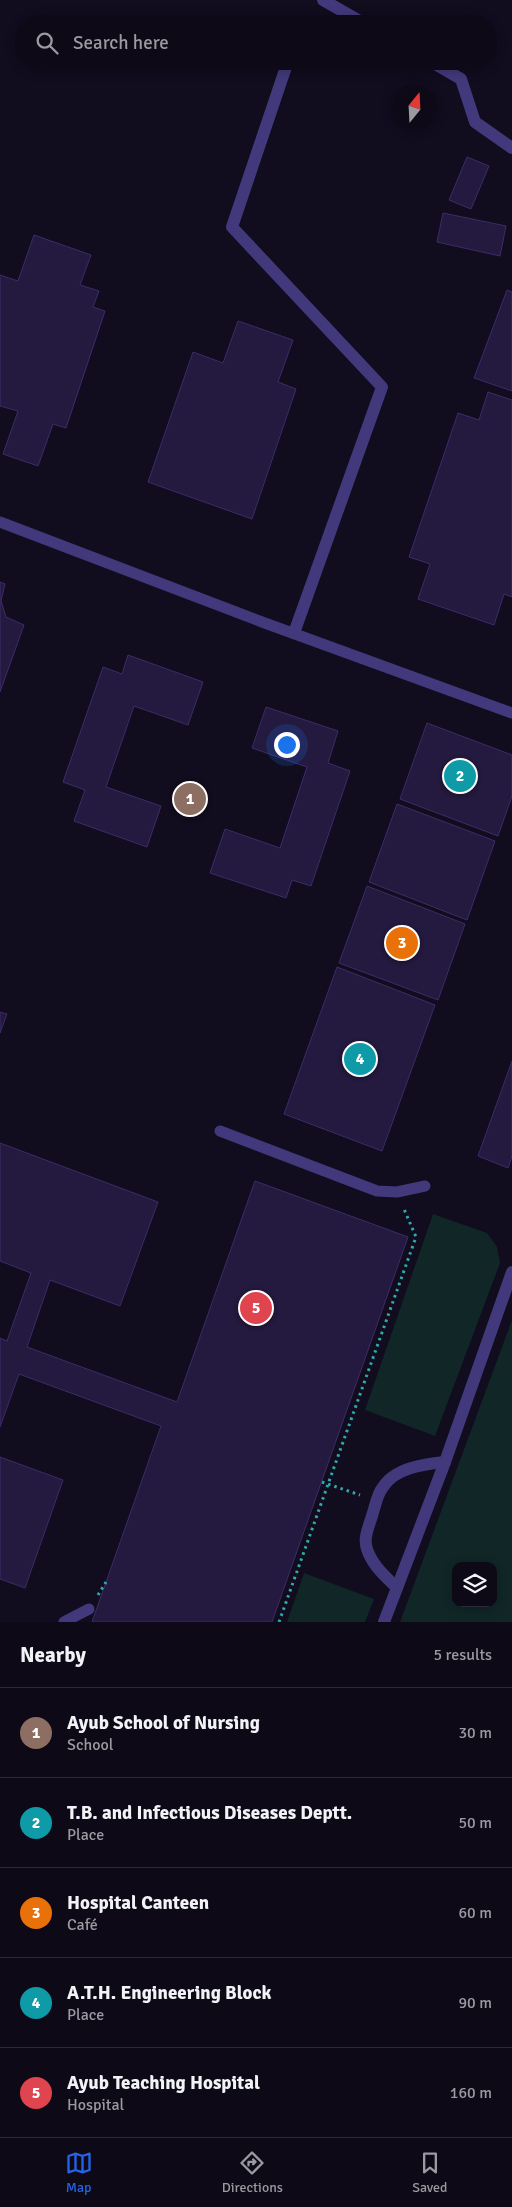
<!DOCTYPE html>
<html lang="en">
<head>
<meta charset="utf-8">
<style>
  :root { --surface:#0d0916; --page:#1b1723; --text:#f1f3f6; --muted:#9a9aa1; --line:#2d2a35; --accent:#2563eb }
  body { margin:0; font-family:Signika,sans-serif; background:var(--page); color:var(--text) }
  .controls { position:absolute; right:15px; bottom:15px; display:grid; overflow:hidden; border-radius:10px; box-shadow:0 2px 12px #0003 }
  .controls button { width:45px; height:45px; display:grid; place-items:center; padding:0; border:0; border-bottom:1px solid var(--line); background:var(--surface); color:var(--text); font:25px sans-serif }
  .compass { position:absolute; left:392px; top:85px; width:45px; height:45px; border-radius:50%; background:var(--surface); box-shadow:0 2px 12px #0003; rotate:18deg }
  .you { position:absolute; left:286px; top:744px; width:18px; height:18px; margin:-12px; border:4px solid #fff; border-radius:50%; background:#1a73e8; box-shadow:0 0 0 8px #1a73e833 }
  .badge { display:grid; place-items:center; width:32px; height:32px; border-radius:50%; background:var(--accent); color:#fff; font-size:16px; font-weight:700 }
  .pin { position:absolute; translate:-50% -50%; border:2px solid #fff; box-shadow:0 1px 5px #0006 }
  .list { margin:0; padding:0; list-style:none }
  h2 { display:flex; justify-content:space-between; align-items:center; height:65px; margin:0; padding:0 20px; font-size:21px }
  h2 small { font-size:16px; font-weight:400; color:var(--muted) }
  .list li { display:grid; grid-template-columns:32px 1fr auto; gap:15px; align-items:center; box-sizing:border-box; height:90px; padding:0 20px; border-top:1px solid var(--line) }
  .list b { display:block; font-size:19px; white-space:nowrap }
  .list p { margin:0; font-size:16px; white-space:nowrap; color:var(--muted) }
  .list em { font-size:16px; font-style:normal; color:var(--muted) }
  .icon { flex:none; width:28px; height:28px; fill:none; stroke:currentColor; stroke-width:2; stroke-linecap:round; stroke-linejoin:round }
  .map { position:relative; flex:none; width:512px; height:1622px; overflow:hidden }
  .search { position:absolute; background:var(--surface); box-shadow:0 2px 12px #0003; left:15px; right:15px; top:15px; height:55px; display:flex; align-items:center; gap:12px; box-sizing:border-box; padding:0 18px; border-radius:28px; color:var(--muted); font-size:19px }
  .sheet { height:515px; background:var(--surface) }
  nav { display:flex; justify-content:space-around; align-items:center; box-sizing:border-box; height:70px; border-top:1px solid var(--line); background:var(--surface); font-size:14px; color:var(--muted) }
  nav a { display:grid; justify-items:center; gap:2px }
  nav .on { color:var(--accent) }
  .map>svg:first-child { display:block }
  .green { fill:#102627; fill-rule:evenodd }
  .building { fill:#24193e; stroke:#3d2c69 }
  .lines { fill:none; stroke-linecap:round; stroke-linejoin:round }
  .path { stroke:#30a9ac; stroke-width:3; stroke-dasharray:2.5 4; stroke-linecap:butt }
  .service { stroke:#41397b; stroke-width:11 }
  .pedestrian { stroke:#41397b; stroke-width:12 }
  .minor { stroke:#41397b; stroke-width:12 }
</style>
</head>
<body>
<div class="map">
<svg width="512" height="1622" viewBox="0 0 512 1622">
  <rect width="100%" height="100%" fill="#110c1e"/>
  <g class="green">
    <path d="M433,1214L487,1233L497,1247L500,1263L435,1436L365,1410Z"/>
    <path d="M512,1320V1622H400ZM456,1566H493V1603H456Z"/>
    <path d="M304,1573L374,1599L365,1622H287Z"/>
  </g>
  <g class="building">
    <path d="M467,157L489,166L471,209L449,200Z"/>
    <path d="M443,213L506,226L500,256L437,242Z"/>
    <path d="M34,235L91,255L80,285L99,291L93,307L105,311L66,428L53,424L38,466L3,454L18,411L0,406V275L18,281Z"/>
    <path d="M507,290L512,292V391L474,378Z"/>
    <path d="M238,321L293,340L278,382L296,389L252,519L148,482L193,352L223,363Z"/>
    <path d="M488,392L512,400V597L504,594L494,625L418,599L430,564L409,557L458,413L479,420Z"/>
    <path d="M0,582L5,584L1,601L6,617L24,625L0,692Z"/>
    <path d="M128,655L203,682L188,725L134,706L106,787L161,806L147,847L74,821L85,790L63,782L103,667L122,674Z"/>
    <path d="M266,707L338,731L328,763L350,771L311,886L292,880L286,898L210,873L225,829L280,848L307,767L252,748Z"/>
    <path d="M427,723L512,755V796L498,836L400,799Z"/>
    <path d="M397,804L495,841L467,920L369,882Z"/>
    <path d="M367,886L465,924L438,1000L339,963Z"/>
    <path d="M337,967L435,1005L382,1151L284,1114Z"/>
    <path d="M0,1012L7,1014L0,1033Z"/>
    <path d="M512,1061V1156L508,1168L478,1156Z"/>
    <path d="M0,1143L158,1202L120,1306L50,1280L27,1347L177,1402L255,1181L408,1237L272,1622H92L161,1426L19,1374L0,1427V1338L7,1341L31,1273L0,1261Z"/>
    <path d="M0,1457L63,1480L25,1588L0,1579Z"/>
  </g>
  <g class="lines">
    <g class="path">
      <path d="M322,1482L360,1495"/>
      <path d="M98,1595L106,1582"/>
      <path d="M279,1622L416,1237L404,1209"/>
    </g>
    <g class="service">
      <path d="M0,522L262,622L512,713"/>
      <path d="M220,1131L377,1191L397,1192L425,1186"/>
      <path d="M64,1622L89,1609"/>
    </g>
    <g class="pedestrian">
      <path d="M397,1588C385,1576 372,1565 367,1549C363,1538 369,1526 372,1516C375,1507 377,1494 383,1487C395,1468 424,1464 445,1462"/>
      <path d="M384,1622L445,1462L512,1272"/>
    </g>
    <g class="minor">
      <path d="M323,0L365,24"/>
      <path d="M288,61L232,227L382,387L294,633"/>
      <path d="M430,61L461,79L475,122L512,148"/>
    </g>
  </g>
</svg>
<div class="controls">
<button><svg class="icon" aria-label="layers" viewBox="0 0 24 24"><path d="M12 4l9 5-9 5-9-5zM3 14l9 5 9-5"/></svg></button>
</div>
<svg class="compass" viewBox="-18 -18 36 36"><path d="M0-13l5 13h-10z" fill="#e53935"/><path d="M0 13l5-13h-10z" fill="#9a9aa1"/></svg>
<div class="you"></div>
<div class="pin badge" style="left:190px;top:799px;background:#8d6e63">1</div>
<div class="pin badge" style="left:460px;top:776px;background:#0f9aa8">2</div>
<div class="pin badge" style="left:402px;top:943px;background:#e8710a">3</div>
<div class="pin badge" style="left:360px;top:1059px;background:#0f9aa8">4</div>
<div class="pin badge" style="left:256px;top:1308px;background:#e0444e">5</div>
<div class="search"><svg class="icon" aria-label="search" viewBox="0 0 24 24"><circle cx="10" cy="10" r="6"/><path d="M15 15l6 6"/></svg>Search here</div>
</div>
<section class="sheet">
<h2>Nearby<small>5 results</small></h2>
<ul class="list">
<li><span class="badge" style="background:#8d6e63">1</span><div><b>Ayub School of Nursing</b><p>School</p></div><em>30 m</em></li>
<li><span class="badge" style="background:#0f9aa8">2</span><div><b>T.B. and Infectious Diseases Deptt.</b><p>Place</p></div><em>50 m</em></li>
<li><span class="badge" style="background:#e8710a">3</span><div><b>Hospital Canteen</b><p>Café</p></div><em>60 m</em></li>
<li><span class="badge" style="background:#0f9aa8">4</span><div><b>A.T.H. Engineering Block</b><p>Place</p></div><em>90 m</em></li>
<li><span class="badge" style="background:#e0444e">5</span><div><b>Ayub Teaching Hospital</b><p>Hospital</p></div><em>160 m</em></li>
</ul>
</section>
<nav>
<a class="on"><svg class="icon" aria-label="map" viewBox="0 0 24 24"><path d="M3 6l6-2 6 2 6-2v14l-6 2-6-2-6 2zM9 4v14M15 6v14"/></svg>Map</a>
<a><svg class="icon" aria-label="directions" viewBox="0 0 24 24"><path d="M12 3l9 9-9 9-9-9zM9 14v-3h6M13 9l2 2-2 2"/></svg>Directions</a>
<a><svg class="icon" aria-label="saved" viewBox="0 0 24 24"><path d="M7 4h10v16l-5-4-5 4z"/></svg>Saved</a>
</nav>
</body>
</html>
